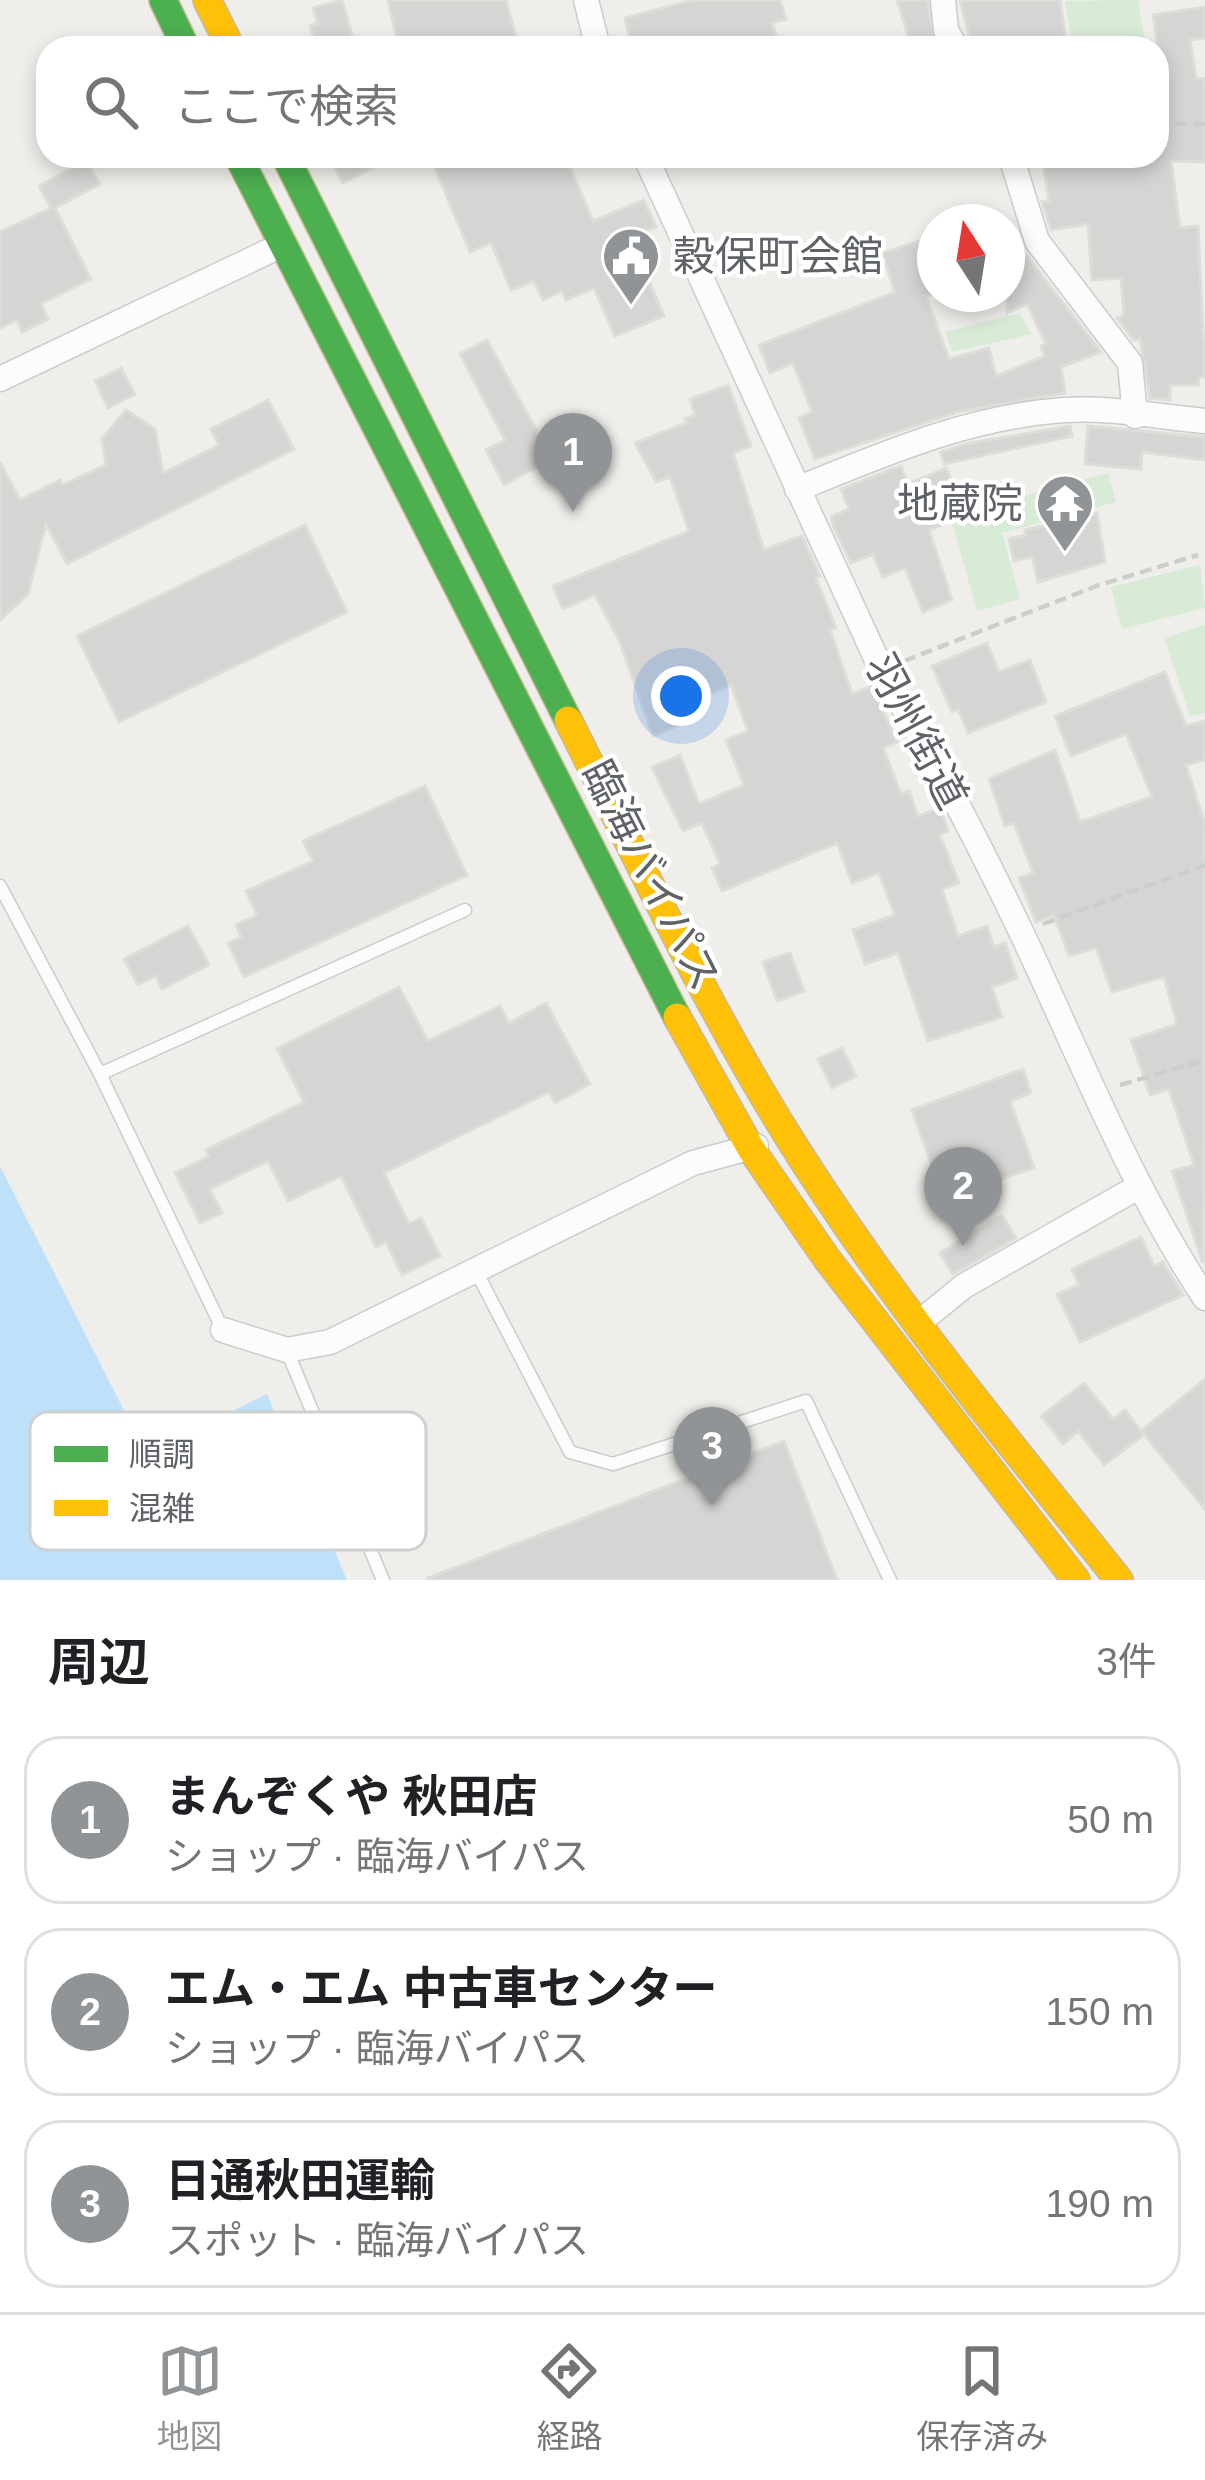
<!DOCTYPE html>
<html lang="ja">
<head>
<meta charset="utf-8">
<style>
  :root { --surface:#fff; --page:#f6f6f6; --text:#202124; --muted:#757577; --line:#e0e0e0; --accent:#919496 }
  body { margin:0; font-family:Helvetica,"Noto Sans JP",sans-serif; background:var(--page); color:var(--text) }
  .compass { position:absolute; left:917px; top:204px; width:108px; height:108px; border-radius:50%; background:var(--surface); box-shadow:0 6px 18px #0003; rotate:348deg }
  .you { position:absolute; left:681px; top:696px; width:42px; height:42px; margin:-30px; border:9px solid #fff; border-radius:50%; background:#1a73e8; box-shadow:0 0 0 18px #1a73e833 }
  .badge { display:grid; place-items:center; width:78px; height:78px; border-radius:50%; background:var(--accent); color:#fff; font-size:39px; font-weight:700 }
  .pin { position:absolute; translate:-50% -99px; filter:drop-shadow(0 3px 6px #0008) }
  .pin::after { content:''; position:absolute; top:63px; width:42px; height:36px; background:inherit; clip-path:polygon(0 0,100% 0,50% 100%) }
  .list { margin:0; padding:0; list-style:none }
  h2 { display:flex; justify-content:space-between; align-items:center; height:156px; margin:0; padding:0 48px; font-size:51px }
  h2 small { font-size:39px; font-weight:400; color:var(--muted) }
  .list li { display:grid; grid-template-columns:78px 1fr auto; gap:36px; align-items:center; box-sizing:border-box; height:168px; margin:0 24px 24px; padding:0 24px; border:3px solid var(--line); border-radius:36px }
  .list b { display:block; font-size:45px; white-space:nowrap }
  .list p { margin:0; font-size:39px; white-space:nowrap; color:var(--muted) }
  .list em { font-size:39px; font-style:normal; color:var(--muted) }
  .icon { flex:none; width:66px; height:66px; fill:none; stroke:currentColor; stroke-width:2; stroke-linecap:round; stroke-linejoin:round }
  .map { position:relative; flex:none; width:1205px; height:1580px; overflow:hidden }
  .search { position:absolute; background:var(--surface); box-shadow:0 6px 18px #0003; left:36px; right:36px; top:36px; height:132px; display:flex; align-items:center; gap:30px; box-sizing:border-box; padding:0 42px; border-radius:36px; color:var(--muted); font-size:45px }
  .sheet { height:732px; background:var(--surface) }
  nav { display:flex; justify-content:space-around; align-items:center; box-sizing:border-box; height:168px; border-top:3px solid var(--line); background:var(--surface); font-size:33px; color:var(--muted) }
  nav a { display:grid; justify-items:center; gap:6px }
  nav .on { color:var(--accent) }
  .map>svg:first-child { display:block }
  .green { fill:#d8ebd6 }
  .water { fill:#bfe0f9 }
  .building { fill:#d6d5d3; stroke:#deddd9; stroke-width:3 }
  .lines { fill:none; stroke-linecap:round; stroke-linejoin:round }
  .lane-casing { stroke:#cbcccc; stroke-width:15 }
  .street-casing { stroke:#cbcccc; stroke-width:27 }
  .fast-casing { stroke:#c8b996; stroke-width:30 }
  .slow-casing { stroke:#c8b996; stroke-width:30 }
  .path { stroke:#cacfcc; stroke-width:4.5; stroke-dasharray:12 6; stroke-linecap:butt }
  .lane { stroke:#fdfcfc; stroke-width:12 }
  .street { stroke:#fdfcfc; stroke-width:24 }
  .fast { stroke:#4caf50; stroke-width:27 }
  .slow { stroke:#ffc107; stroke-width:27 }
  .labels { text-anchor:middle; stroke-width:9; stroke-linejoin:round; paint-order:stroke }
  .poi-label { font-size:42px; fill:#5f6368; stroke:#fff; text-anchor:start }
  .street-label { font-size:42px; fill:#5f6368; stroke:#fff }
  .key { fill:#fff; stroke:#cfd0d2; stroke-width:3 }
  .key-label { font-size:33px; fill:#5f6368 }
</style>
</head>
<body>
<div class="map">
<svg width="1205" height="1580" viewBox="0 0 1205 1580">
  <rect width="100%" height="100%" fill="#efeeea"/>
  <g class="green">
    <path d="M1138,0L1146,48H1072L1065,1Z"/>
    <path d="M1020,313L1032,334L952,352L945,332Z"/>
    <path d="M1108,473L1116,502L1002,533L1020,599L977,611L950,516Z"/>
    <path d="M1200,565L1205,608L1122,629L1111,587Z"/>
    <path d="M1205,625V713L1190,716L1164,638Z"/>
  </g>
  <path class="water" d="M0,1166L146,1454L267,1394L347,1580H0Z"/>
  <g class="building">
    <path d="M342,0L356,48H316L310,26L318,23L313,8Z"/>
    <path d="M388,0H506L519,48H399Z"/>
    <path d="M693,0H780L786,19L772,23L781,48H632L625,18Z"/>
    <path d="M897,0H927L937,48H912Z"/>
    <path d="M960,0H1060L1067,48H972Z"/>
    <path d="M1205,7V38L1190,40L1196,78L1205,79V162L1171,161L1180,228L1198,226L1205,377H1199L1198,385H1170V400L1150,398L1140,338L1134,340L1117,318L1124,316L1121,278L1092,280L1088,224L1051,230L1042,202L1049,201L1042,156H1157V79L1162,78L1153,15Z"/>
    <path d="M329,156H396L343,183Z"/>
    <path d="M430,156H565L593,221L644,200L656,227L645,231L657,261L643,267L664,316L615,336L594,288L566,300L562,291L543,300L534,281L511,290L491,243L470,252Z"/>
    <path d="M86,160L100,184L55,208L91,279L41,304L48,319L22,332L17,320L0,328V232L51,208L39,186Z"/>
    <path d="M935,236V293L926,296L949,359L989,348L996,376L1045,356L1041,346L1046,344L1027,304L1007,313V260L1027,256L1101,352L1061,367L1065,393L957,412L815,459L799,418L812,412L793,363L770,373L759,345L895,292L882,253Z"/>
    <path d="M487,340L552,459L504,485L486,450L505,440L460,354Z"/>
    <path d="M121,368L135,394L108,408L95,381Z"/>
    <path d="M728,385L751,446L733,453L764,550L802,536L820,576L816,578L836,628L830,630L852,694L872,686L897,742L883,748L901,794L909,791L918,816L940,808L948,831L940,835L959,883L942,889L958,936L987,926L994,947L1005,943L1017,978L992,987L1002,1017L928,1041L898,953L865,964L853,930L895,915L879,873L852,883L837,843L722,891L712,868L720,864L702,823L683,831L652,767L680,755L699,804L744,785L726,740L748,731L731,685L687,703L694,719L653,736L620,642L595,595L563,609L553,586L689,531L670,477L656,482L635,443L687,423L685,419L695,415L690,399Z"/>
    <path d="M268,400L294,449L67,564L46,524L28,594L0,620V462L20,500L60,480L62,485L106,465L102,439L126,410L155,429L163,473L219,445L211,429Z"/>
    <path d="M1070,426L1072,436L944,464L941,452L966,444Z"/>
    <path d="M1088,426L1205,437V460L1142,452L1141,469L1085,464Z"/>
    <path d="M901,466L908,484L946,468L960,499L938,507L945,524L929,530L952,600L923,612L905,568L883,577L873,554L851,563L833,525L832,516L849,509L841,489Z"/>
    <path d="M1097,513L1105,562L1038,582L1032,557L1014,561L1009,539L1026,535L1025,530Z"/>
    <path d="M305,525L347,612L119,722L77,636Z"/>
    <path d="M987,643L999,672L1030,660L1046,702L968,733L958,709L952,712L932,666Z"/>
    <path d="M1165,672L1186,726L1205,721V760L1186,765L1205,824L1203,1263L1172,1171L1194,1165L1169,1089L1150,1095L1131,1040L1177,1024L1164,977L1112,992L1096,948L1069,956L1054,915L1036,922L1019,878L1033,873L1014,823L1005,826L989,779L1055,750L1080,822L1152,797L1126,734L1071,756L1055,716Z"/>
    <path d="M425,786L467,875L244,977L228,943L241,937L236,925L257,915L246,891L313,861L303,841Z"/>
    <path d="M188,926L209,965L162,989L156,976L138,985L124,959Z"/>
    <path d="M790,953L804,991L777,1001L763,962Z"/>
    <path d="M399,987L428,1041L500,1006L509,1023L546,1003L590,1084L555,1103L549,1092L384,1173L409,1224L421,1218L440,1256L402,1275L386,1242L376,1247L341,1176L288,1201L268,1161L210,1189L222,1213L200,1223L175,1173L209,1156L206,1150L304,1102L277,1049Z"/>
    <path d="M842,1048L856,1076L832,1088L818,1059Z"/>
    <path d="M1023,1069L1031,1093L1010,1101L1034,1168L970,1190L963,1171L937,1180L912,1110Z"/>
    <path d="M1002,1215L1016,1238L953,1274L940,1253Z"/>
    <path d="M1141,1237L1154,1266L1163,1262L1183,1295L1080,1342L1057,1294L1079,1285L1072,1269Z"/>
    <path d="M1205,1379V1509L1141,1431Z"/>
    <path d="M1084,1383L1113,1419L1125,1410L1144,1435L1104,1465L1078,1431L1063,1444L1041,1416Z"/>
    <path d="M784,1441L837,1580H429L428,1578Z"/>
  </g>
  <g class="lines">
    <defs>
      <g id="lane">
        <path d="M0,886L100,1074L223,1330"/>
        <path d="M100,1074L465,910"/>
        <path d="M476,1271L570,1452L613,1464L806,1401L890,1580"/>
        <path d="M287,1351L383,1580"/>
      </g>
      <g id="street">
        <path d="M586,0L598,48"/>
        <path d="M943,0L946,30L956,48"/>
        <path d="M645,156L882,671C934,757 981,847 1024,938C1082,1061 1130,1184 1205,1298"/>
        <path d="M1011,156L1037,241L1130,363L1135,416"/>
        <path d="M0,379L282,245"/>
        <path d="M797,489C884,454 970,416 1065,410C1110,407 1160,417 1205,421"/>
        <path d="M916,1325L964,1286L1138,1187"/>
        <path d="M223,1330L287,1350L330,1342L693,1163L756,1146"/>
      </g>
      <g id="fast">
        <path d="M163,0L186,48"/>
        <path d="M238,156L677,1017"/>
        <path d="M285,156L568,720"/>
      </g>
      <g id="slow">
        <path d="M207,0L231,48"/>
        <path d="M568,720C638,859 704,1001 786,1133C884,1291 1003,1435 1119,1580"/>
        <path d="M677,1017L751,1149L827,1259L1076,1580"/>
      </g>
    </defs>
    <use href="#lane" class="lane-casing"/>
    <use href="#street" class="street-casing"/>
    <use href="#fast" class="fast-casing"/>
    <use href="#slow" class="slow-casing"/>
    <g class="path">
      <path d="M1157,123L1205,124"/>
      <path d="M904,661L1099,585L1198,555"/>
      <path d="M1043,924L1205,865"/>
      <path d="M1120,1085L1205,1060"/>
    </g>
    <use href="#lane" class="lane"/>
    <use href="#street" class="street"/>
    <use href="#fast" class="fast"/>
    <use href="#slow" class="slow"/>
  </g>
  <defs>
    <symbol id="civic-pin" viewBox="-11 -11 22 30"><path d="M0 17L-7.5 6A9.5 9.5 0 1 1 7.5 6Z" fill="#919496" stroke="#fff"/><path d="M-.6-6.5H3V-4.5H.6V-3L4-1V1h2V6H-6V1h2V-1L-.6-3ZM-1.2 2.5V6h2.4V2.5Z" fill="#fff"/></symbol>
    <symbol id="temple-pin" viewBox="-11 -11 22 30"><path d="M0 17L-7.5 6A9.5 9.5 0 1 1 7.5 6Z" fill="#919496" stroke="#fff"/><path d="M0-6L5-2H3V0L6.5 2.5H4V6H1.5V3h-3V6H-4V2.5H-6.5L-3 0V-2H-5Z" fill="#fff"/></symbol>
  </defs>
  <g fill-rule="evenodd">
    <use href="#civic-pin" x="598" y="223" width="66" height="90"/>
    <use href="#temple-pin" x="1032" y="470" width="66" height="90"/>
  </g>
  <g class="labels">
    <g class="poi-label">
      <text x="673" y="271">穀保町会館</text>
      <text x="1023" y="518" text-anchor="end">地蔵院</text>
    </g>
    <g class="street-label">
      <text transform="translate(917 731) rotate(62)" y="15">羽州街道</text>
      <text transform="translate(652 875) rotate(63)" y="15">臨海バイパス</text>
    </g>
  </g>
  <rect x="30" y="1412" width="396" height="138" rx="18" class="key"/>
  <rect x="54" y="1446" width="54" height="16" fill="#4caf50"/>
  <rect x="54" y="1500" width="54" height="16" fill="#ffc107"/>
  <g class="key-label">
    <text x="129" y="1466">順調</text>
    <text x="129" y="1520">混雑</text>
  </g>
</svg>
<svg class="compass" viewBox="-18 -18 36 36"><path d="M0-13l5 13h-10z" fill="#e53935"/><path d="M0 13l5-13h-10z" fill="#757577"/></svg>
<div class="you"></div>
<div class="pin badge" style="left:573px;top:512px">1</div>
<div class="pin badge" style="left:963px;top:1246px">2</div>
<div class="pin badge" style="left:712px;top:1506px">3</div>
<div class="search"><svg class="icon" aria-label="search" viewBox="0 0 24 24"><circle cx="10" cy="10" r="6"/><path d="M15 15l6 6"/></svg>ここで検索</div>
</div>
<section class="sheet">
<h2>周辺<small>3件</small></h2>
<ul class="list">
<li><span class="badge">1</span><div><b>まんぞくや 秋田店</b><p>ショップ · 臨海バイパス</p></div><em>50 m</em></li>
<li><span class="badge">2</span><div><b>エム・エム 中古車センター</b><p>ショップ · 臨海バイパス</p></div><em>150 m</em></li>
<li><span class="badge">3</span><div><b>日通秋田運輸</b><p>スポット · 臨海バイパス</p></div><em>190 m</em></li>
</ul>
</section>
<nav>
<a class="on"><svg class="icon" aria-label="map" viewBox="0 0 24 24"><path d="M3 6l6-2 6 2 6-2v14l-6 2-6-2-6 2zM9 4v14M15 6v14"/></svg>地図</a>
<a><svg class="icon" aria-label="directions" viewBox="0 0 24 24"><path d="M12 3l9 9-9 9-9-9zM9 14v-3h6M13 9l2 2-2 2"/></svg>経路</a>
<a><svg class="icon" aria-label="saved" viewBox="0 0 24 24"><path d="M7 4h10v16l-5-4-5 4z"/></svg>保存済み</a>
</nav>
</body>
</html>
